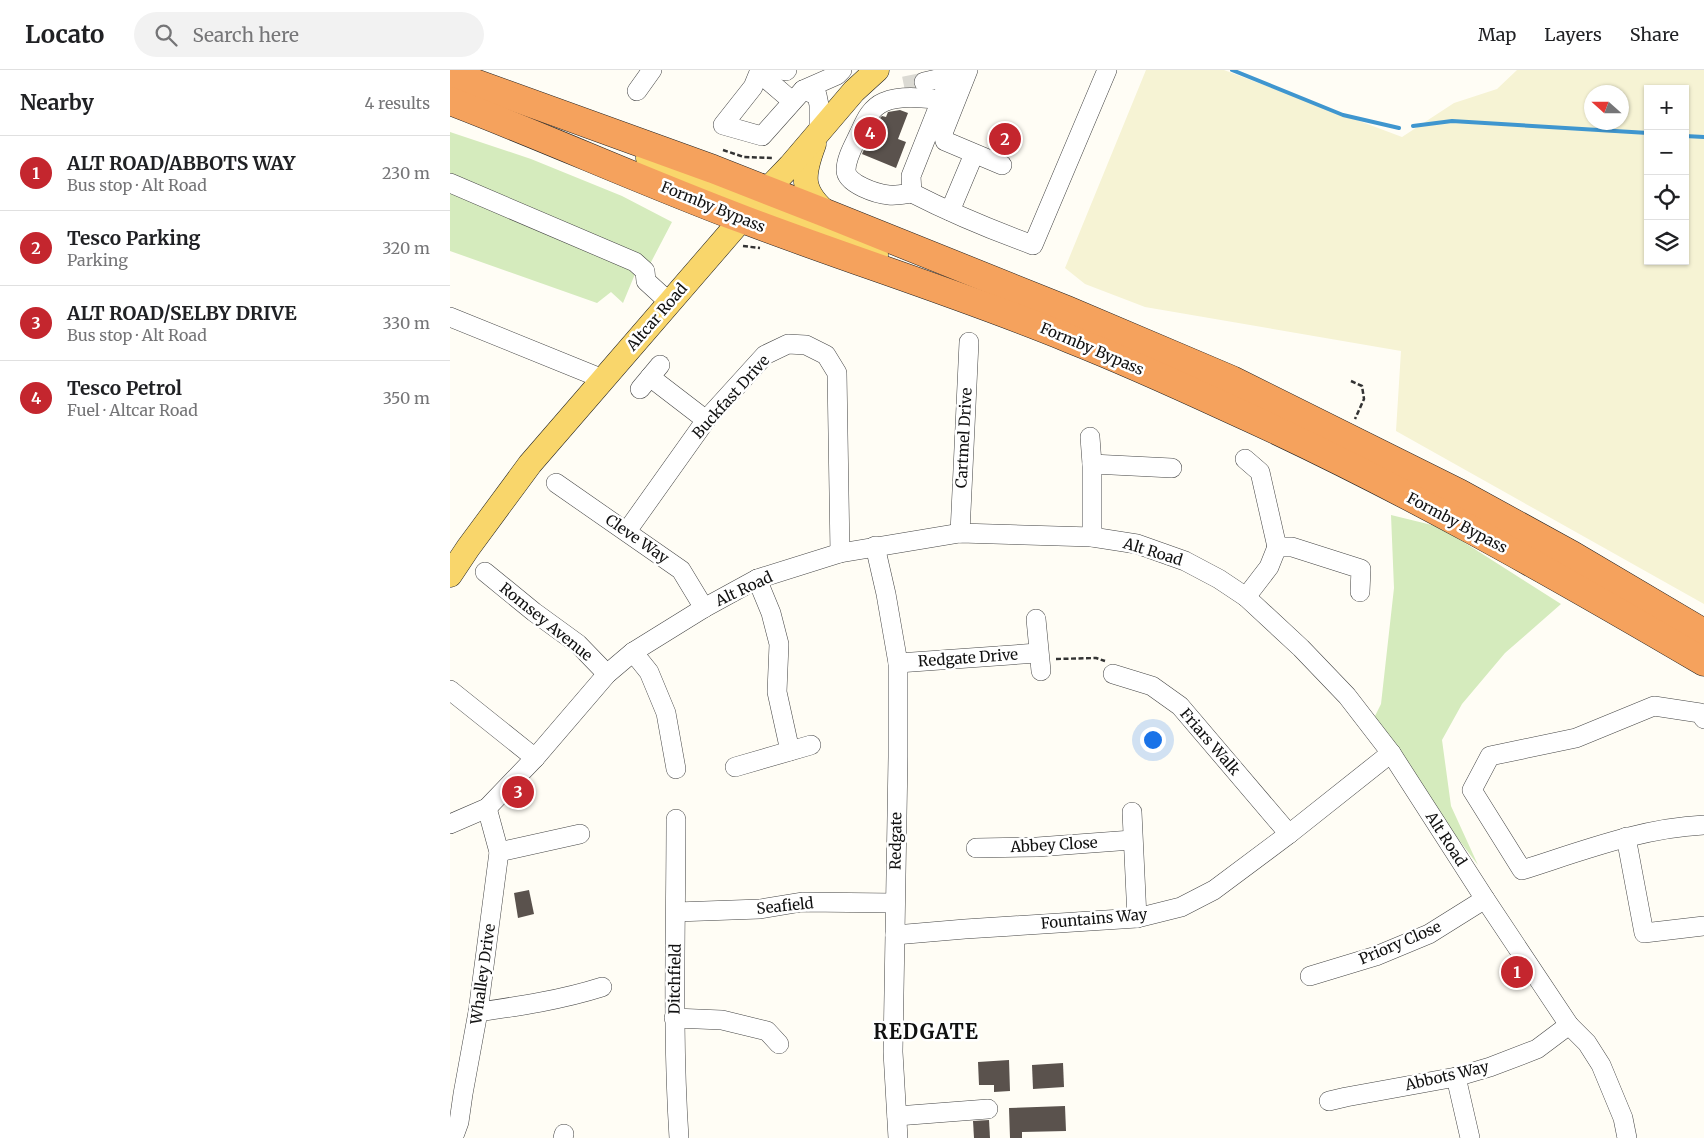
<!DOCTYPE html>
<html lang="en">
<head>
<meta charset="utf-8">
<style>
  :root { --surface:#fff; --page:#f2f2f2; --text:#202124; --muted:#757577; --line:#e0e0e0; --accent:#c4262e }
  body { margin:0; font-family:Merriweather,serif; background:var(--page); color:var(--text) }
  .controls { position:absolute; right:15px; top:15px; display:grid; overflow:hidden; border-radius:0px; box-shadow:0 1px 4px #0004 }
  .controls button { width:45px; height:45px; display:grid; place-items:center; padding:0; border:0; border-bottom:1px solid var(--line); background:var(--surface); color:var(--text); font:25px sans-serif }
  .compass { position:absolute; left:1134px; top:15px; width:45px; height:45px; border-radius:50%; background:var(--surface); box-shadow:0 1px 4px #0004; rotate:291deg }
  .you { position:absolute; left:702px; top:669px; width:18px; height:18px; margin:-12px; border:4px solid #fff; border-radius:50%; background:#1a73e8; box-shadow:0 0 0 8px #1a73e833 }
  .badge { display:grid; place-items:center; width:32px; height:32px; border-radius:50%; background:var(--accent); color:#fff; font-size:16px; font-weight:700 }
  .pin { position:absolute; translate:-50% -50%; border:2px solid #fff; box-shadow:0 1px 5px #0006 }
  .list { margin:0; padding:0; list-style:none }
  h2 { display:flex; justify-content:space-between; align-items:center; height:65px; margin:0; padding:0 20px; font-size:21px }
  h2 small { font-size:16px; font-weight:400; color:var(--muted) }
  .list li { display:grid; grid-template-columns:32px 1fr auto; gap:15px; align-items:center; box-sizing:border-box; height:75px; padding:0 20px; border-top:1px solid var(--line) }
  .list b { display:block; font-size:19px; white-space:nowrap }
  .list p { margin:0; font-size:16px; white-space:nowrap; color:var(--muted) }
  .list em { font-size:16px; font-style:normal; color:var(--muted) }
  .icon { flex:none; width:28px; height:28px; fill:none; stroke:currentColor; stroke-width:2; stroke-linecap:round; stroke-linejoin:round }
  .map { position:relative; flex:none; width:1254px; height:1068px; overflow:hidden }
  header { display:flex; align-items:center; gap:30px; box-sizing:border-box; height:70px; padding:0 25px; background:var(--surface); border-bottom:1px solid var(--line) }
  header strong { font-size:24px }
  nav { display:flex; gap:28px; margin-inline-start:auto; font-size:18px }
  .search { width:350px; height:45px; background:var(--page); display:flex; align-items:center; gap:12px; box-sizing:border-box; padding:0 18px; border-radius:28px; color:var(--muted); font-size:19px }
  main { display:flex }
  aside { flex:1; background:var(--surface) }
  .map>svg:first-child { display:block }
  .farmland { fill:#f6f3d4; fill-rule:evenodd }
  .green { fill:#d5ebbd }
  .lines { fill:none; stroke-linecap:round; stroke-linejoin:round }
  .stream { stroke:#3f96cf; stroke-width:4 }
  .building { fill:#5a524d }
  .minor-tunnel { stroke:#dbdad3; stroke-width:19; stroke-dasharray:19 9; stroke-linecap:butt }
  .minor-casing { stroke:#444; stroke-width:20 }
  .major-casing { stroke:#222; stroke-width:25 }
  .highway-casing { stroke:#222; stroke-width:29 }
  .path { stroke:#333; stroke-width:2.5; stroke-dasharray:5 2.5; stroke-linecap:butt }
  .minor { stroke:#fff; stroke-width:19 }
  .major { stroke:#f9d66b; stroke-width:24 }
  .highway { stroke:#f5a25d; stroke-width:28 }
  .labels { text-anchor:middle; stroke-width:5; stroke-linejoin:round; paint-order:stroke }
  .street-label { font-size:15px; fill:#111; stroke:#fff }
  .district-label { font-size:20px; font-weight:bold; letter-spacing:1px; fill:#111; stroke:#fff }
</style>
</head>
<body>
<header>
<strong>Locato</strong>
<div class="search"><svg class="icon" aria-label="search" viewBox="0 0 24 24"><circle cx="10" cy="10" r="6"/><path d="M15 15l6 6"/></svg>Search here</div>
<nav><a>Map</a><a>Layers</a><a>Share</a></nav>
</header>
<main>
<aside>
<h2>Nearby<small>4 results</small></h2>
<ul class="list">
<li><span class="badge">1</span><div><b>ALT ROAD/ABBOTS WAY</b><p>Bus stop · Alt Road</p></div><em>230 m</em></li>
<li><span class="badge">2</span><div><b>Tesco Parking</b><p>Parking</p></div><em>320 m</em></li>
<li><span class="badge">3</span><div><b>ALT ROAD/SELBY DRIVE</b><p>Bus stop · Alt Road</p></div><em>330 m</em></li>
<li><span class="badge">4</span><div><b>Tesco Petrol</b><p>Fuel · Altcar Road</p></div><em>350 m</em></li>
</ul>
</aside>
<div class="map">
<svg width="1254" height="1068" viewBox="0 0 1254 1068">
  <rect width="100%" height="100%" fill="#fffdf5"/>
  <path class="farmland" d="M696,0H774L952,67L1004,33L1047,19L1067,0H1254V534L946,361L951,281L695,237L635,214L615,198ZM1198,19H1235V191H1198ZM1142,22H1172V52H1142Z"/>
  <g class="green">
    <path d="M0,62L81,89L172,126L222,152L199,196L190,192L173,233L161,222L147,233L0,181Z"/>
    <path d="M941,445L990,457L1111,534L1055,583L1012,634L992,670L1001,736L1028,795L921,654L931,634L944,518Z"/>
  </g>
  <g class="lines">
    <g class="stream">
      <path d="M782,0L893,45L949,58"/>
      <path d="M963,56L1002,51L1198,63"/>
      <path d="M1235,66L1254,67"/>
    </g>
  </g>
  <g class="building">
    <path d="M450,40L458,43L448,69L456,72L446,98L412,84L423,60L425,61L430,48L432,46L436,47L438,42Z"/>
    <path d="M79,820L84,844L68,848L64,823Z"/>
    <path d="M559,990L560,1021L544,1022V1015H529L528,992Z"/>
    <path d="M613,993L614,1017L583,1019L582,995Z"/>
    <path d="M615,1036L616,1061L572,1062V1068H560L559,1038Z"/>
    <path d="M539,1050L540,1068H524L523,1051Z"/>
  </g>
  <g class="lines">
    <path class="minor-tunnel" d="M454,16L474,12"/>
    <defs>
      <g id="minor">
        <path d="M310,0L303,17L273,55L312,66L353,20L367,25L369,35V62"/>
        <path d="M311,0L314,7L342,31"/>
        <path d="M330,0L336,1L337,0"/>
        <path d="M503,0L461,106L462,123C501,143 542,160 583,175L657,0"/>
        <path d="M518,0L493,63L495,71L552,95"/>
        <path d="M474,12L487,9L499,10"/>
        <path d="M353,20L387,5L392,0"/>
        <path d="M187,21L202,0"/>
        <path d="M0,113L185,192L195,201L196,211L219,232"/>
        <path d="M462,123C455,124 446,126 439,125C427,124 396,114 396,100C396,88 404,75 409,64C415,51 420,38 434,32C452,25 473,28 491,30"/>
        <path d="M500,141L524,84"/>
        <path d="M0,247L153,309"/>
        <path d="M200,307L256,350"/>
        <path d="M190,319L210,295"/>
        <path d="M640,367L642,394V467"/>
        <path d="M795,389L810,402L827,477"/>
        <path d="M642,394L722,398"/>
        <path d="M106,413L231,500L254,538"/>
        <path d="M177,461L256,350L315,285L338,274L356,275L376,285L387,303L390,483"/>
        <path d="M510,463L519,272"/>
        <path d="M425,476L436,524L448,593V687L443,982L448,1068"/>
        <path d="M35,502L84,542L128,574L157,604"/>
        <path d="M307,509L321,543L329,574L327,622L340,681"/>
        <path d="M796,527L819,497L827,477H842L911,499L910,522"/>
        <path d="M586,549L591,601"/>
        <path d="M183,582L199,602L216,643L226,699"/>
        <path d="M448,593L588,583"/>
        <path d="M663,604L702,616L730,636L839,764"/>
        <path d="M0,620L85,688"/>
        <path d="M1254,649L1250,643L1204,636L1126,668L1040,686L1022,720L1072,800C1132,781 1191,758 1254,755"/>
        <path d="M285,697L361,675"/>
        <path d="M682,742L687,848"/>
        <path d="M226,749C226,856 222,962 229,1068"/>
        <path d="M0,754L37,738L85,688L157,604L183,582L254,538L307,509L390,483L510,463L642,467L687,474L735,491L769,509L796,527L851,578L897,626L941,683L1035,829L1119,955L1137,973L1151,995L1173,1048L1177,1068"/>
        <path d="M1176,767L1194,863L1254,856"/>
        <path d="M526,778L587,777L682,770"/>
        <path d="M49,782L130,764"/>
        <path d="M226,842L310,839L352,832L445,833"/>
        <path d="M445,865L515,859L687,848L731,837L764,820L839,764L941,683"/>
        <path d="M860,906L926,886L979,864L1035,829"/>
        <path d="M28,942C70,936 111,930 152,917"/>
        <path d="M224,948L272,950L317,961L329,974"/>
        <path d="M1006,1007L1020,1068"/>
        <path d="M879,1031L896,1027L1006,1007L1040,997L1087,979L1119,955"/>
        <path d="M447,1046L538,1039"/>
        <path d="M1,1068L5,1063L9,1052L13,1024L28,942L49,782L37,738"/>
        <path d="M113,1068L114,1064"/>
      </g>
      <g id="major">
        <path d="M364,74C352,106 350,121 378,144"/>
        <path d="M198,88L281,125C288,131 294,139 292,149"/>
        <path d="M317,120C314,133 325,140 335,146L426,185"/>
        <path d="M0,505L18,478L80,394L317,120L340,96L404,21L427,0"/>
      </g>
      <g id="highway">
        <path d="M0,4L263,99L378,144L617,240L782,310L1009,423L1122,485L1254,563"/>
        <path d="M0,31C99,69 196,113 295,150C403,191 513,225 620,269C673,290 726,314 778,338C942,412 1099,501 1254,592"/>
      </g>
    </defs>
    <use href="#minor" class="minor-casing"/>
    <use href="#major" class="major-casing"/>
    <use href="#highway" class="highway-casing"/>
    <g class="path">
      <path d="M273,80L294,87L324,88"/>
      <path d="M293,176L310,178"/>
      <path d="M901,311L912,316L914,329L905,349"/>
      <path d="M606,589L646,588L655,591"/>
    </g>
    <use href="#minor" class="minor"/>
    <use href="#major" class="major"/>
    <use href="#highway" class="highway"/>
  </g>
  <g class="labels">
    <g class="street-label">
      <text transform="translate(263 137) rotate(22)" y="5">Formby Bypass</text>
      <text transform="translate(207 247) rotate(-49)" y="5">Altcar Road</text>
      <text transform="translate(642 279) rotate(23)" y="5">Formby Bypass</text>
      <text transform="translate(281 327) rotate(-48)" y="5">Buckfast Drive</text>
      <text transform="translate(514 368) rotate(-87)" y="5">Cartmel Drive</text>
      <text transform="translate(1007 453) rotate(28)" y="5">Formby Bypass</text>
      <text transform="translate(187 469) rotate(35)" y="5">Cleve Way</text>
      <text transform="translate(703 482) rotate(17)" y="5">Alt Road</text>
      <text transform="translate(294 519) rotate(-25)" y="5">Alt Road</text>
      <text transform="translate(96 552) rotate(39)" y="5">Romsey Avenue</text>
      <text transform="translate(518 588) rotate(-4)" y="5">Redgate Drive</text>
      <text transform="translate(760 672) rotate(49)" y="5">Friars Walk</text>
      <text transform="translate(996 769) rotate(57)" y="5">Alt Road</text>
      <text transform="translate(446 771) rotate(-89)" y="5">Redgate</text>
      <text transform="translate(604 775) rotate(-3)" y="5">Abbey Close</text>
      <text transform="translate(335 836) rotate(-6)" y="5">Seafield</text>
      <text transform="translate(644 849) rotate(-5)" y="5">Fountains Way</text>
      <text transform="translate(950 873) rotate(-23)" y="5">Priory Close</text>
      <text transform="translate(33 904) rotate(-82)" y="5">Whalley Drive</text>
      <text transform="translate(225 909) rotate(-89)" y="5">Ditchfield</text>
      <text transform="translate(997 1006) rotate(-13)" y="5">Abbots Way</text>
    </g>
    <g class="district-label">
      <text x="476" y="969">REDGATE</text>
    </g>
  </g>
</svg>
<div class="controls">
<button>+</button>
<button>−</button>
<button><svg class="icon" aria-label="locate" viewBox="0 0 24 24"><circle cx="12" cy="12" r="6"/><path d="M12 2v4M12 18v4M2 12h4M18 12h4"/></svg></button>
<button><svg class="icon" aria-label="layers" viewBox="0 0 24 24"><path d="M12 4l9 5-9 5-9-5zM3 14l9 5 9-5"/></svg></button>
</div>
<svg class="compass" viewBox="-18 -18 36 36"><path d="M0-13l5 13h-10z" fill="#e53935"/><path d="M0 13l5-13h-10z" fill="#757577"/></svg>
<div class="you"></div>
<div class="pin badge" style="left:1067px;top:902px">1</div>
<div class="pin badge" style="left:555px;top:69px">2</div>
<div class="pin badge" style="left:68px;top:722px">3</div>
<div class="pin badge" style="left:420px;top:63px">4</div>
</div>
</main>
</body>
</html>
